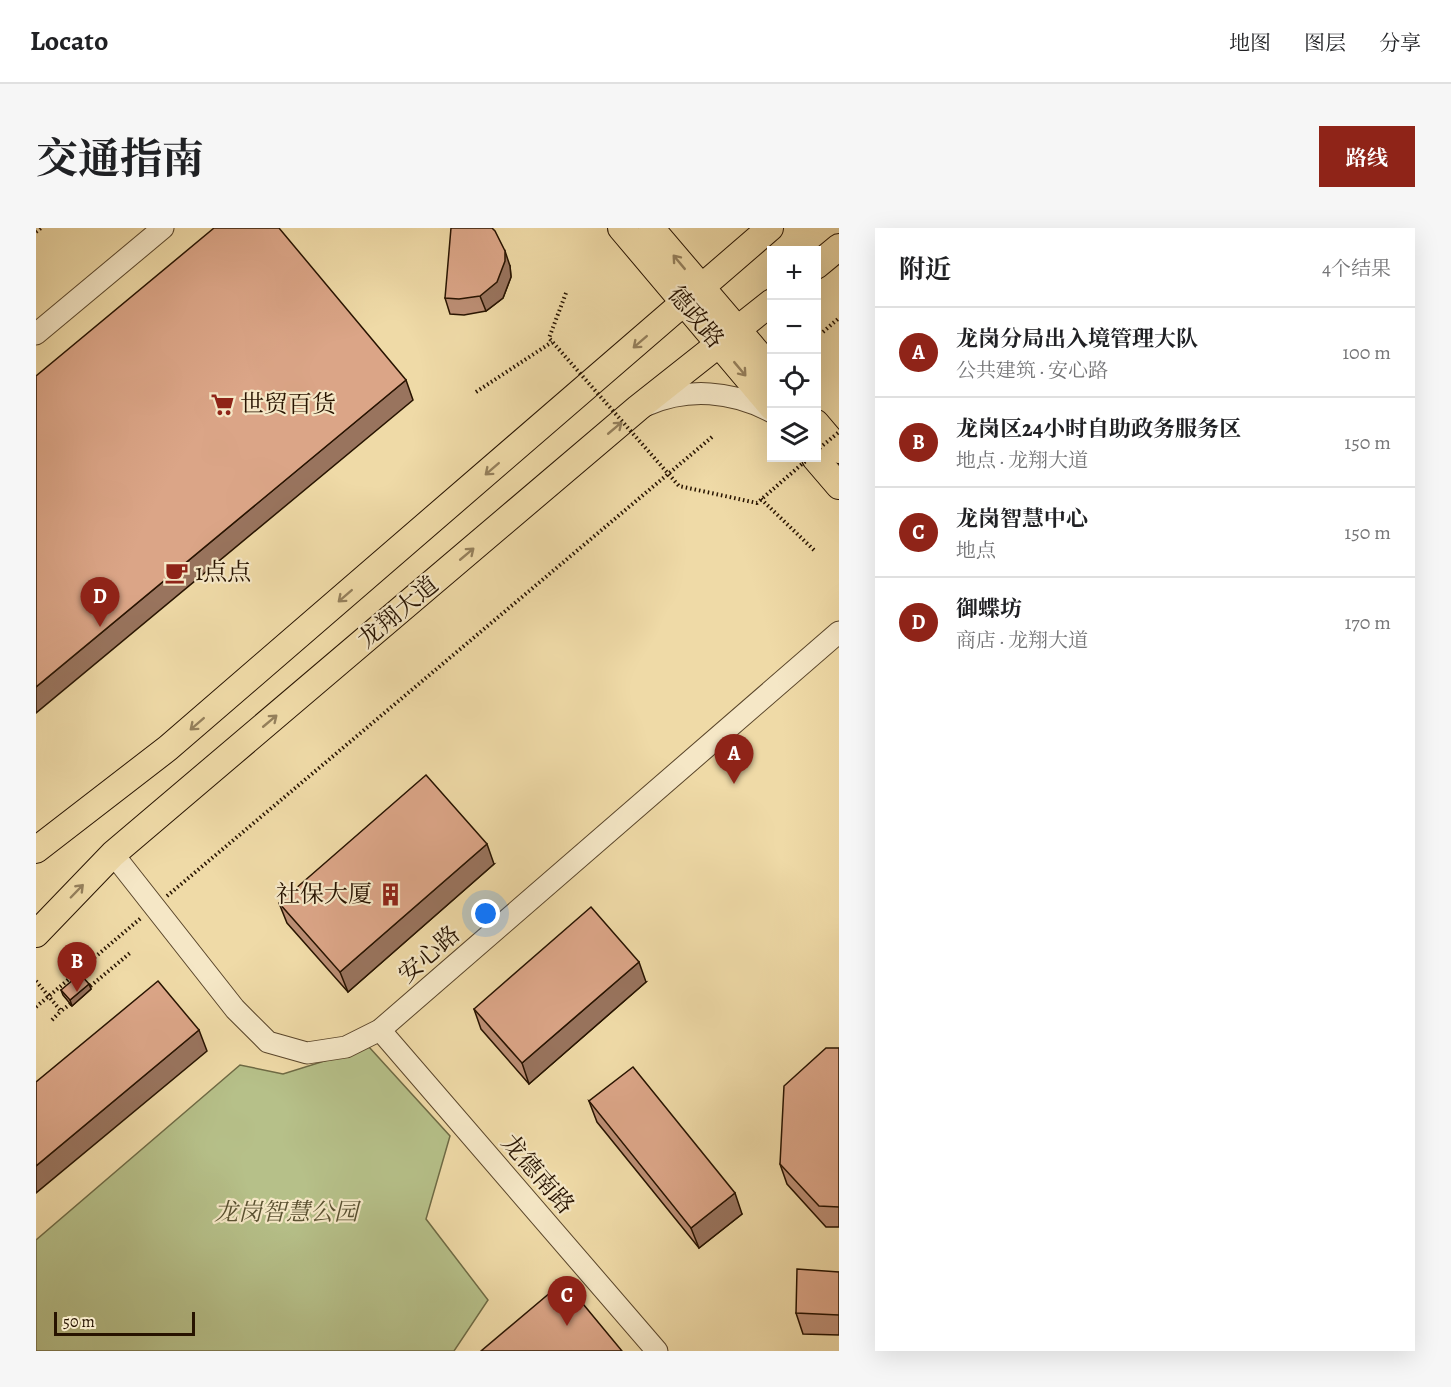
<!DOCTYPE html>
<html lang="zh">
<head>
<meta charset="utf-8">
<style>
  :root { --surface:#fff; --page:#f6f6f6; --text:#202124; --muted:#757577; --line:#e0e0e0; --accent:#8f2418 }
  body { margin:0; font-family:Alegreya,"Noto Serif SC",serif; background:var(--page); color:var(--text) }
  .controls { position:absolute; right:18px; top:18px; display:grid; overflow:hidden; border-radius:0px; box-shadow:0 6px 24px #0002 }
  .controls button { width:54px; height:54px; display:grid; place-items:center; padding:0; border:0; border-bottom:2px solid var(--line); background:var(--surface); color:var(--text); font:30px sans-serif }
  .scale { position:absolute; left:18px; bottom:15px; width:141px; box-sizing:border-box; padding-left:6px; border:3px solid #271300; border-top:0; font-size:16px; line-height:21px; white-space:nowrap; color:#271300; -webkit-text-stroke:4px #f5e7c6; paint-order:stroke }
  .you { position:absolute; left:450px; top:686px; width:21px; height:21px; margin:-15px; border:4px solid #fff; border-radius:50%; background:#1a73e8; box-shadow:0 0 0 9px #1a73e833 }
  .badge { display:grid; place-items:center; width:39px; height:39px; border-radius:50%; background:var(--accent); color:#fff; font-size:20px; font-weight:700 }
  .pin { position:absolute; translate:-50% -50px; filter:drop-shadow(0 2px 3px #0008) }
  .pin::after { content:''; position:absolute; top:32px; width:21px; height:18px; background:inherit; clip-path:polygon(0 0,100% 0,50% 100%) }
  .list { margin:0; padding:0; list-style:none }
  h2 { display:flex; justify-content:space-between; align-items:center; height:78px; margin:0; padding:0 24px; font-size:26px }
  h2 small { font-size:20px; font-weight:400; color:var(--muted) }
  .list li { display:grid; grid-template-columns:39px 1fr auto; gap:18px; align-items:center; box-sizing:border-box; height:90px; padding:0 24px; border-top:2px solid var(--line) }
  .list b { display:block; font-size:22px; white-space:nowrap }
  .list p { margin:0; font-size:20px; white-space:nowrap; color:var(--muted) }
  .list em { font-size:20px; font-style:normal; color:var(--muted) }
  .icon { flex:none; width:33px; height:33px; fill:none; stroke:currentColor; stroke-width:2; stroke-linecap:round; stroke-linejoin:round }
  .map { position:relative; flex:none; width:803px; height:1123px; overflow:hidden; border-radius:0px }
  header { display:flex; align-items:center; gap:36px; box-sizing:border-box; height:84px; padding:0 30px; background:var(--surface); border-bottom:2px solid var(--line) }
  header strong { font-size:28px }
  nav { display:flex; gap:33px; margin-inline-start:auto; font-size:21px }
  .intro { display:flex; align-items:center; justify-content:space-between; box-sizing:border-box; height:144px; padding:0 36px }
  h1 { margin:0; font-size:42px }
  .button { padding:15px 27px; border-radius:0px; background:var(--accent); color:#fff; font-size:21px; font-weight:700 }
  main { display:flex; gap:36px; padding:0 36px }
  aside { flex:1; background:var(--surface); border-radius:0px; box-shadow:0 6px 24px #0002 }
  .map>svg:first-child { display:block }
  .green { fill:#b6c089; stroke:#6e6a44; stroke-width:1.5 }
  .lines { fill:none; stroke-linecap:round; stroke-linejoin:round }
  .minor-casing { stroke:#59452a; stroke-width:23 }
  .major-casing { stroke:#271300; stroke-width:28 }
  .path { stroke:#271300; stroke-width:4; stroke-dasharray:1.5 3; stroke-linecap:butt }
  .minor { stroke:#f5e7c6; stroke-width:21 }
  .major { stroke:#efdaa7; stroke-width:26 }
  .path-bridge { stroke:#271300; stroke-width:4; stroke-dasharray:1.5 3; stroke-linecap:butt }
  .wall { fill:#bc8e74; stroke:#271300; stroke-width:1.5 }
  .shaded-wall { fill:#99745e; stroke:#271300; stroke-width:1.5 }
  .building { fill:#dba587; stroke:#271300; stroke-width:1.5 }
  .oneway { stroke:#95805c }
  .labels { text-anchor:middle; stroke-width:4.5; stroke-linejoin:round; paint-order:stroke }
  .street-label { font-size:24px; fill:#271300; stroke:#f5e7c6 }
  .poi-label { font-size:24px; fill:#271300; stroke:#f5e7c6; text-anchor:start }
  .park-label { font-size:24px; font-style:italic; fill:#595030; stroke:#f5e7c6 }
</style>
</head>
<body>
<header>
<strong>Locato</strong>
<nav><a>地图</a><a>图层</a><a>分享</a></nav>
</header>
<div class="intro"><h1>交通指南</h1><a class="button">路线</a></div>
<main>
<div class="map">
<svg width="803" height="1123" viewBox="0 0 803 1123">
  <rect width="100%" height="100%" fill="#efdaa7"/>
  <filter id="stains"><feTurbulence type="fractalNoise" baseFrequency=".00333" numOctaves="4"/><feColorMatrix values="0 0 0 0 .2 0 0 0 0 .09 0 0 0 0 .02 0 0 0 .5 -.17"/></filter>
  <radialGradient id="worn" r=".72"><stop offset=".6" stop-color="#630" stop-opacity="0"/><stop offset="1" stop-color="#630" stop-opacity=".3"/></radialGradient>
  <path class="green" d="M333,819L414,908L390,991L452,1072L418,1123H0V1012L204,837L247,846Z"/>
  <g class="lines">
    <defs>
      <g id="minor">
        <path d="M0,106L127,0"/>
        <path d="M611,177C652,159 696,163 736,184"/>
        <path d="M77,626L199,781L232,814L271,825L310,819L344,802L803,404"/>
        <path d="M344,802L621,1123"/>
      </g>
      <g id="major">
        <path d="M585,0L736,179"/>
        <path d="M615,0L736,142"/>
        <path d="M780,38L803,19"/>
        <path d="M780,195L803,222"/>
        <path d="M779,230L803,258"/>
        <path d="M0,622L132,520L734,0"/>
        <path d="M0,706L77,626L602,180L736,74"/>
      </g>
    </defs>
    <use href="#minor" class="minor-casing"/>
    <use href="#major" class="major-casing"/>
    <g class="path">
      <path d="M0,4L5,0"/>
      <path d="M787,104L803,90"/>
      <path d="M440,164L516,114"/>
      <path d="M725,271L780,324"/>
      <path d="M131,668L676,209"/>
      <path d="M0,779L105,690"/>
      <path d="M16,792L25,783"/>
    </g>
    <use href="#minor" class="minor"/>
    <use href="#major" class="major"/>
    <g class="path-bridge">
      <path d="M530,65L513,110L643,258L721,275L773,230"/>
      <path d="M780,223L803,204"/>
      <path d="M0,753L25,783L37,774"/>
      <path d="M51,761L94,725"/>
    </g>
  </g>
  <g class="wall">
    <path d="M474,38L475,49L467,70L450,83L428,87L414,86L409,70Z"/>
    <path d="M458,636L312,764L251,695L243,675Z"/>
    <path d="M610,754L493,856L445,801L438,781Z"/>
    <path d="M53,756L55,761L36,778L27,767L25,762Z"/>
    <path d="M803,820V999H790L751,956L744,936Z"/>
    <path d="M553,873L706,986L663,1020L561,894Z"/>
    <path d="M803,1044V1107L767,1106L760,1085Z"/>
  </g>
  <g class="shaded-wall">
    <path d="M469,23L474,38L475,49L467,70L450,83L444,68Z"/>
    <path d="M370,152L377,172L0,485V459Z"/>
    <path d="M451,616L458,636L312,764L304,744Z"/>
    <path d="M603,734L610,754L493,856L486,835Z"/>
    <path d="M53,756L55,761L36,778L34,772Z"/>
    <path d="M163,802L171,823L0,965V938Z"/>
    <path d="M699,965L706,986L663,1020L655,1000Z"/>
  </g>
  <g class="building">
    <path d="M178,0H243L370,152L0,459V148Z"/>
    <path d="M415,0H456L459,3L469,23V33L461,54L444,68L423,71L409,70Z"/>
    <path d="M390,547L451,616L304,744L243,675Z"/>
    <path d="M555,679L603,734L486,835L438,781Z"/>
    <path d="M44,746L53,756L34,772L25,762Z"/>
    <path d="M122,753L163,802L0,938V854Z"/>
    <path d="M790,820H803V979L783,978L744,936L748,858Z"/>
    <path d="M597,839L699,965L655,1000L553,873Z"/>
    <path d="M761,1041L803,1044V1087L760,1085Z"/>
    <path d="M528,1053L586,1123H445Z"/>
  </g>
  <defs><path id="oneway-shaft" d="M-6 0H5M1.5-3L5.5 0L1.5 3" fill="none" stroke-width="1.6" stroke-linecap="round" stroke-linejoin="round" transform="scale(1.5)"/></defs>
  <g class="oneway">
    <use href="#oneway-shaft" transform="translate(643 34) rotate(-130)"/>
    <use href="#oneway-shaft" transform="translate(604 114) rotate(139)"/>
    <use href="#oneway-shaft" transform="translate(704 141) rotate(50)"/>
    <use href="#oneway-shaft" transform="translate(579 200) rotate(-40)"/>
    <use href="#oneway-shaft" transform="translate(456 241) rotate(139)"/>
    <use href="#oneway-shaft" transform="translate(431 326) rotate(-40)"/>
    <use href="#oneway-shaft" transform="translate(309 368) rotate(139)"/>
    <use href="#oneway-shaft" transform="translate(234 493) rotate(-40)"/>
    <use href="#oneway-shaft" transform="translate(161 496) rotate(139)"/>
    <use href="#oneway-shaft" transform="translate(41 663) rotate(-46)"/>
  </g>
  <defs>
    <symbol id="supermarket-bare" viewBox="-9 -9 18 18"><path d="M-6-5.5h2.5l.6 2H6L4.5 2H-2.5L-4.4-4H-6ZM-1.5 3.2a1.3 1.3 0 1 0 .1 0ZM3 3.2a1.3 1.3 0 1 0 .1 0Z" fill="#8f2418" stroke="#f5e7c6" stroke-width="2.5" paint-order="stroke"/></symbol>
    <symbol id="cafe-bare" viewBox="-9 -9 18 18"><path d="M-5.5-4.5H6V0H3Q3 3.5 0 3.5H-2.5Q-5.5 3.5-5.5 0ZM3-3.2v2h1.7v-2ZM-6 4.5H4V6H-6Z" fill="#8f2418" stroke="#f5e7c6" stroke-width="2.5" paint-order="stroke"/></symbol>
    <symbol id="building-bare" viewBox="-9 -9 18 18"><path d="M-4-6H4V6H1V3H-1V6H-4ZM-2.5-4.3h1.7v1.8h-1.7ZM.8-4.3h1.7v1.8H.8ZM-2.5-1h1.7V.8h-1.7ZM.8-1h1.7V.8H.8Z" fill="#8f2418" stroke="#f5e7c6" stroke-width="2.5" paint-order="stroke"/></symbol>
  </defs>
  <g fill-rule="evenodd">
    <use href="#supermarket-bare" x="170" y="160" width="33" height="33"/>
    <use href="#cafe-bare" x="124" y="328" width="33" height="33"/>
    <use href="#building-bare" x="338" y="650" width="33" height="33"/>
  </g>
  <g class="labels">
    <g class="street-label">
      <text transform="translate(660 89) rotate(50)" y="8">德政路</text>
      <text transform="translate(362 384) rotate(-40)" y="8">龙翔大道</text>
      <text transform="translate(393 726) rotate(-41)" y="8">安心路</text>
      <text transform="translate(502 946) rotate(49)" y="8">龙德南路</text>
    </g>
    <g class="poi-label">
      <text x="204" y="184">世贸百货</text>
      <text x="159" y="352">1点点</text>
      <text x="336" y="674" text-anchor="end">社保大厦</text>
    </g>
    <g class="park-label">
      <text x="250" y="992">龙岗智慧公园</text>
    </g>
  </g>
  <rect width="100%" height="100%" filter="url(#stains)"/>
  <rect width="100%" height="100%" fill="url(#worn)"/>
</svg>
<div class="controls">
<button>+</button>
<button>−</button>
<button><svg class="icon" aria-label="locate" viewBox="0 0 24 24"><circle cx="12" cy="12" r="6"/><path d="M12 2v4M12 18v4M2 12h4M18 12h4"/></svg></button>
<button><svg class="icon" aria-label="layers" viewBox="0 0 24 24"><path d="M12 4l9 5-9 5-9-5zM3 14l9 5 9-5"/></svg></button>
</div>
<div class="scale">50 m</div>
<div class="you"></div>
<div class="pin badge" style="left:698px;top:556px">A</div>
<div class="pin badge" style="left:41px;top:764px">B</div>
<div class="pin badge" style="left:531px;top:1098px">C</div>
<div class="pin badge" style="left:64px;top:399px">D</div>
</div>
<aside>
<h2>附近<small>4个结果</small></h2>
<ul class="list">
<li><span class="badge">A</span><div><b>龙岗分局出入境管理大队</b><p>公共建筑 · 安心路</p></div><em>100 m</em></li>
<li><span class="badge">B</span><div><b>龙岗区24小时自助政务服务区</b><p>地点 · 龙翔大道</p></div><em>150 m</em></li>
<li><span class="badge">C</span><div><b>龙岗智慧中心</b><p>地点</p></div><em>150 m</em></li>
<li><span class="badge">D</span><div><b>御蝶坊</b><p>商店 · 龙翔大道</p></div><em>170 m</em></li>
</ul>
</aside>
</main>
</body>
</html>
